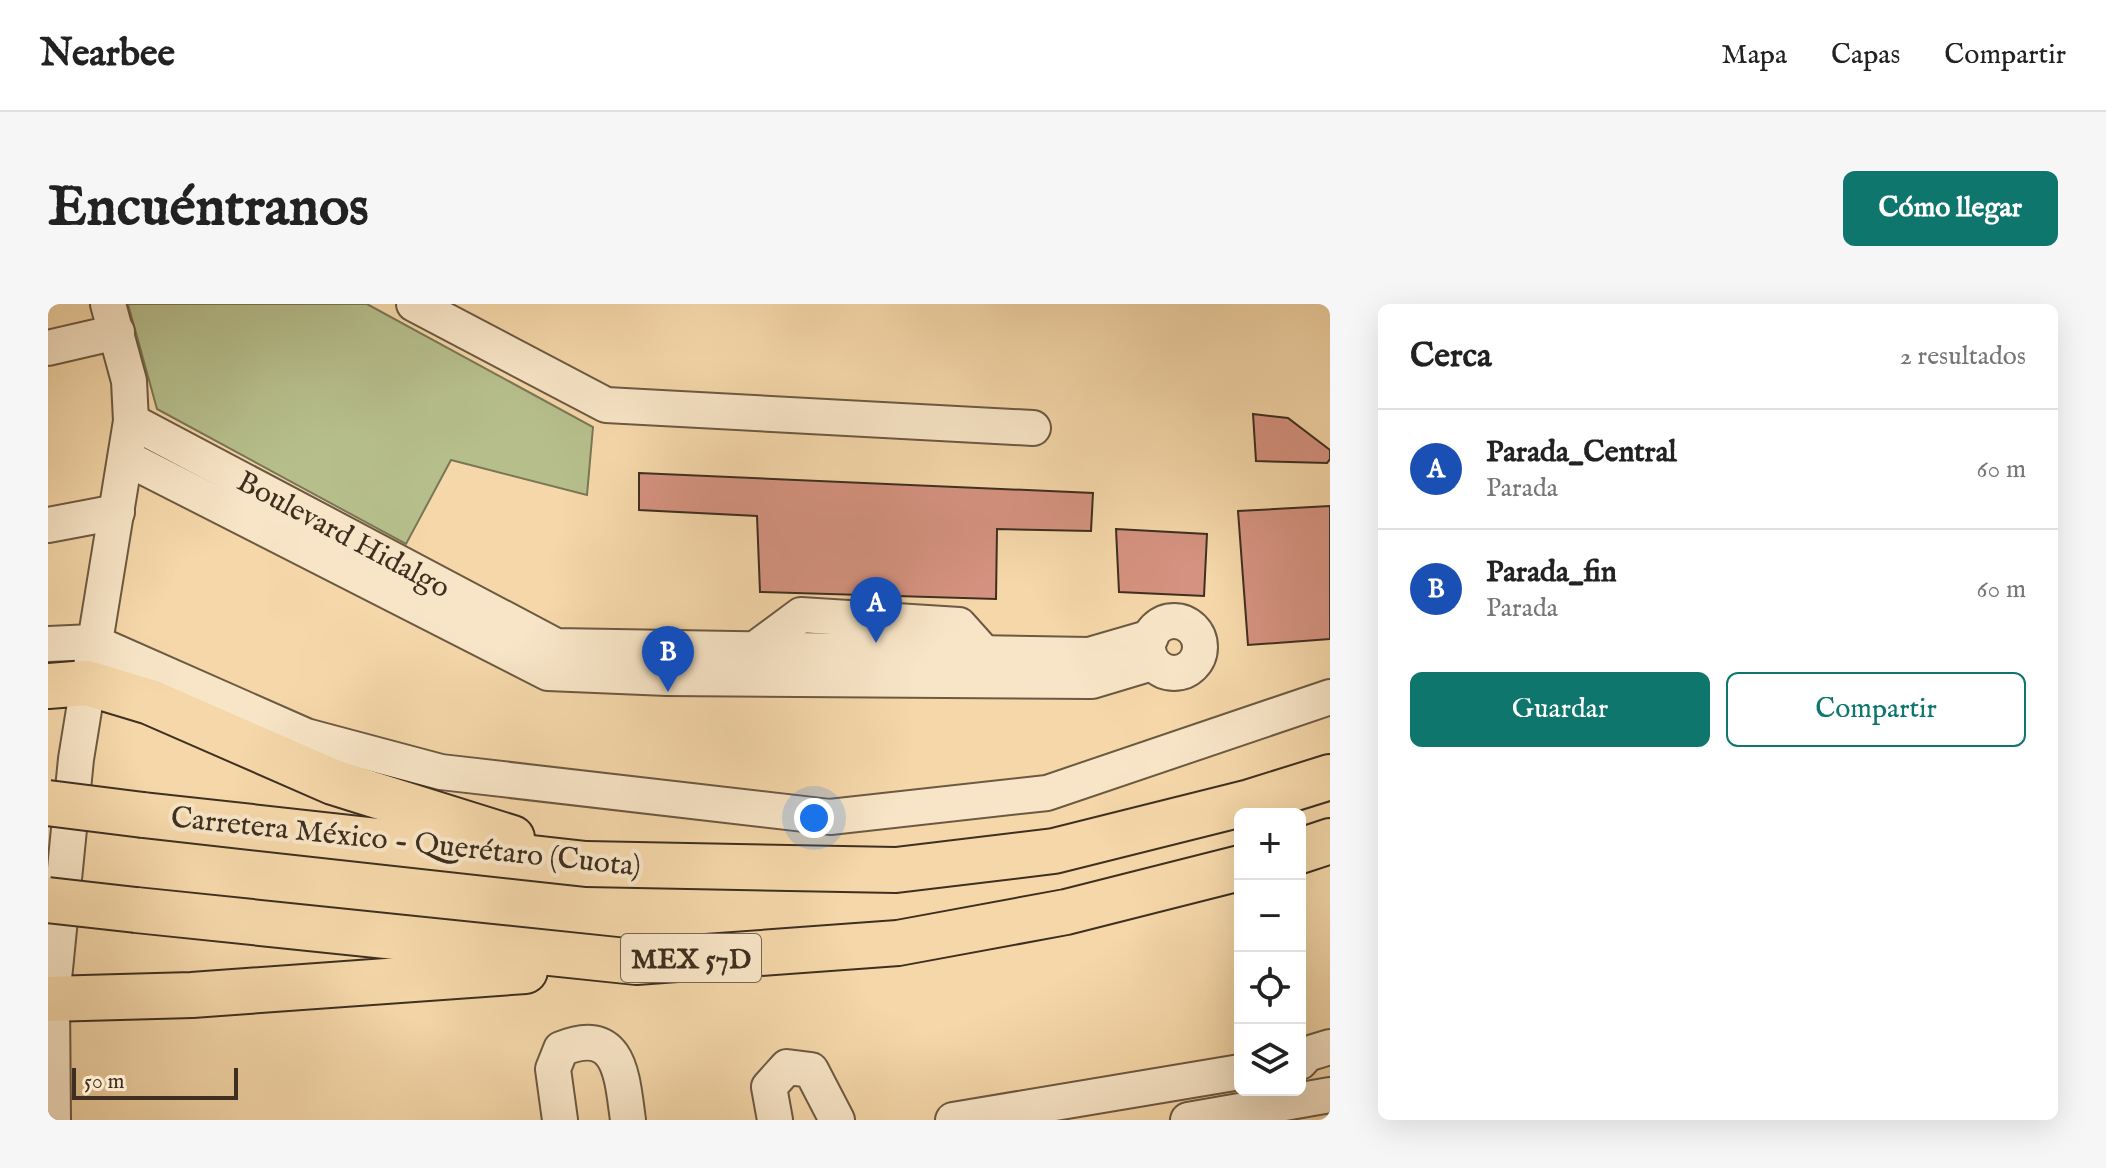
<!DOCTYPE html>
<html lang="es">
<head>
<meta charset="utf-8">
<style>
  :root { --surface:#fff; --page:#f6f6f6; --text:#222; --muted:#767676; --line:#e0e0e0; --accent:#0f766e }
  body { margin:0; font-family:"IM FELL English",serif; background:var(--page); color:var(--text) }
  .controls { position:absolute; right:24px; bottom:24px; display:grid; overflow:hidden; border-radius:12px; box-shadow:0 8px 32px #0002 }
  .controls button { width:72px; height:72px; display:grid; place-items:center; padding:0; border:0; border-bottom:2px solid var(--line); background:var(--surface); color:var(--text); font:40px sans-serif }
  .scale { position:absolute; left:24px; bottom:20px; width:166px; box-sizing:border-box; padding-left:8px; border:4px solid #3e2f20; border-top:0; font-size:22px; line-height:28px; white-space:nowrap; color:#3e2f20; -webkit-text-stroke:6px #f8e5c7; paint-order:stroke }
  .you { position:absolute; left:766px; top:514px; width:28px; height:28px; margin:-20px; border:6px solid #fff; border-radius:50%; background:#1a73e8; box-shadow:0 0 0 12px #1a73e833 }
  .badge { display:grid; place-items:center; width:52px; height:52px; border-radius:50%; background:var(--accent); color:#fff; font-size:26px; font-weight:700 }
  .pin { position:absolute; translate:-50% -66px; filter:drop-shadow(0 2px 4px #0008) }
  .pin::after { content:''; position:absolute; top:42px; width:28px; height:24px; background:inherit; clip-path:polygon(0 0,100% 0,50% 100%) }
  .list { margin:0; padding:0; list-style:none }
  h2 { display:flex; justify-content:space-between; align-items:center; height:104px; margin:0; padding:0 32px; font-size:34px }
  h2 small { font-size:26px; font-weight:400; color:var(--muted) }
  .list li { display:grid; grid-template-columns:52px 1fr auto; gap:24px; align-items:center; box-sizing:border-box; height:120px; padding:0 32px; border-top:2px solid var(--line) }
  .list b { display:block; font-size:30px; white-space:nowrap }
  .list p { margin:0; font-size:26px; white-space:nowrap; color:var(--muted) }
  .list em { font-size:26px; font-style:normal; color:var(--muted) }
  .actions { display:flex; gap:16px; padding:24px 32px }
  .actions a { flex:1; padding:18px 0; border:2px solid var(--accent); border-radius:12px; text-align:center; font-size:28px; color:var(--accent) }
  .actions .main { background:var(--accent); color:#fff }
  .icon { flex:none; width:44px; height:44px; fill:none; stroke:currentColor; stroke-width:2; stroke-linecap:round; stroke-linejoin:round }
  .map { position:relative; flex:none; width:1282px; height:816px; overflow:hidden; border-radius:12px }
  header { display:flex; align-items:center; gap:48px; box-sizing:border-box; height:112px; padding:0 40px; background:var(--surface); border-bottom:2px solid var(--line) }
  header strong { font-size:38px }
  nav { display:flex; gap:44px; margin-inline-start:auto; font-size:28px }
  .intro { display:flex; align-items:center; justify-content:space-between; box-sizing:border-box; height:192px; padding:0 48px }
  h1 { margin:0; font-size:56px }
  .button { padding:20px 36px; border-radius:12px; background:var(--accent); color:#fff; font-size:28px; font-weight:700 }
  main { display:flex; gap:48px; padding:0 48px }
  aside { flex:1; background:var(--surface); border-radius:12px; box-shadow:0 8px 32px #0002 }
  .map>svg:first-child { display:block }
  .green { fill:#b6bf8c; stroke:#7a7756; stroke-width:2 }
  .building { fill:#d59280; stroke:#3e2f20; stroke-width:2 }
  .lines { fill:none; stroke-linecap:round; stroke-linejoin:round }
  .minor-casing { stroke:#6c5942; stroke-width:38 }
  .highway-casing { stroke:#3e2f20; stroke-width:48 }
  .minor { stroke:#f8e5c7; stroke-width:34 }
  .highway { stroke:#f5d7a9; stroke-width:44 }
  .highway-bridge-casing { stroke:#3e2f20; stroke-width:48; stroke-linecap:butt }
  .highway-bridge { stroke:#f5d7a9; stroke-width:44 }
  .labels { text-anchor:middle; stroke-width:8; stroke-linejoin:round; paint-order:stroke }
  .shield { fill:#f8e5c7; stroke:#766652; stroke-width:2 }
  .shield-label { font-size:28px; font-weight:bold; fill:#3e2f20 }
  .street-label { font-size:30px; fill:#3e2f20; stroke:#f8e5c7 }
</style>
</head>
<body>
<header>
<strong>Nearbee</strong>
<nav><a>Mapa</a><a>Capas</a><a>Compartir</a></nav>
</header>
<div class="intro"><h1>Encuéntranos</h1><a class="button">Cómo llegar</a></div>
<main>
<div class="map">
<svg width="1282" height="816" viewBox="0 0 1282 816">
  <rect width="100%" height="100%" fill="#f5d7a9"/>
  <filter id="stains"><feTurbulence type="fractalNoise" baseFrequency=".0025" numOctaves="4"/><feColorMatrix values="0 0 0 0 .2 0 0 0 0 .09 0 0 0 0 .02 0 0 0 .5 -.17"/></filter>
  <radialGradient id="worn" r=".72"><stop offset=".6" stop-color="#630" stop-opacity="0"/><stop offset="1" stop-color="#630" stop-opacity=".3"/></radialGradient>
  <path class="green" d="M80,0H319L545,123L539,191L403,156L358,240L109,105Z"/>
  <g class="building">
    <path d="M1205,110L1240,114L1282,146V155L1279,159L1208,157Z"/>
    <path d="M591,169L1045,189L1043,227L949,225L948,295L712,288L709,212L591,206Z"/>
    <path d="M1282,202V335L1200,341L1190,207Z"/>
    <path d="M1068,225L1159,230L1156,292L1071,288Z"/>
  </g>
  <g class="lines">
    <defs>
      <g id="minor">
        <path d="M366,0L558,101L985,124"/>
        <path d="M0,44L69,28"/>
        <path d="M83,117L508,342L1041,351L1103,333"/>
        <path d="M80,155L500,369L619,374L1044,377L1104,359"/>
        <path d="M0,221L69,208"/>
        <circle cx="1126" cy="343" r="26"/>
        <path d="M0,340L45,338L258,432L393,468L782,513L999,489L1282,393"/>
        <path d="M704,351L707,345L753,311L911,321L937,350L938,364"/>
        <path d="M1252,758L1259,750L1282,743"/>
        <path d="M5,816L4,695L28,455L83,117L81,77L60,0"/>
        <path d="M512,816L505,765L513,745C573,720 574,774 580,816"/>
        <path d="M727,816L721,783L739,763L763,766L789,816"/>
        <path d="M905,816L1192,768"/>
        <path d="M1140,816L1282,791"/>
      </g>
      <g id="highway">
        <path d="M0,382L39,379L102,398L285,478L464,534"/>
        <path d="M95,511L538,560L848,566L1006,547L1202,498L1282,473"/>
        <path d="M1252,547L1282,537"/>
        <path d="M88,606L588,658L850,639L1018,608L1192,564"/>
        <path d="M0,695L144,691L477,667"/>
      </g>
    </defs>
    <use href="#minor" class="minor-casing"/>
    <use href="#highway" class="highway-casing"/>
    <use href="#minor" class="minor"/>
    <use href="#highway" class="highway"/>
    <defs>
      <g id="highway-bridge">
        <path d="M0,499L95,511"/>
        <path d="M0,596L88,606"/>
      </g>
    </defs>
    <use href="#highway-bridge" class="highway-bridge-casing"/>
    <use href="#highway-bridge" class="highway-bridge"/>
  </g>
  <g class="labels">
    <rect class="shield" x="573" y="630" width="140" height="48" rx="6"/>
    <g class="shield-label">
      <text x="643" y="664">MEX 57D</text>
    </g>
    <g class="street-label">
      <text transform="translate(296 230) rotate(28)" y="10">Boulevard Hidalgo</text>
      <text transform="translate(358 537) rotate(6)" y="10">Carretera México - Querétaro (Cuota)</text>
    </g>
  </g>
  <rect width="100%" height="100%" filter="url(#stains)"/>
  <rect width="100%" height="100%" fill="url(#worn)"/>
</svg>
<div class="controls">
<button>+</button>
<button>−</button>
<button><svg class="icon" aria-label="locate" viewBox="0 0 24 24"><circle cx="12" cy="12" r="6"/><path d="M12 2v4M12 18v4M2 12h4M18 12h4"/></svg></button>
<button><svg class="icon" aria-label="layers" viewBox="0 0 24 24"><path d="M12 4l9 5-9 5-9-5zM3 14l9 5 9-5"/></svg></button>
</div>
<div class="scale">50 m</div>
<div class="you"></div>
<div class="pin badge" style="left:828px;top:339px;background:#1a4fb4">A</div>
<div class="pin badge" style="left:620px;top:388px;background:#1a4fb4">B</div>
</div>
<aside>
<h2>Cerca<small>2 resultados</small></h2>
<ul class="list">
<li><span class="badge" style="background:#1a4fb4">A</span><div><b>Parada_Central</b><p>Parada</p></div><em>60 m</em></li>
<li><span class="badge" style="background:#1a4fb4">B</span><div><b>Parada_fin</b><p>Parada</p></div><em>60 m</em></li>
</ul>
<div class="actions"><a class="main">Guardar</a><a>Compartir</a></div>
</aside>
</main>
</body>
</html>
